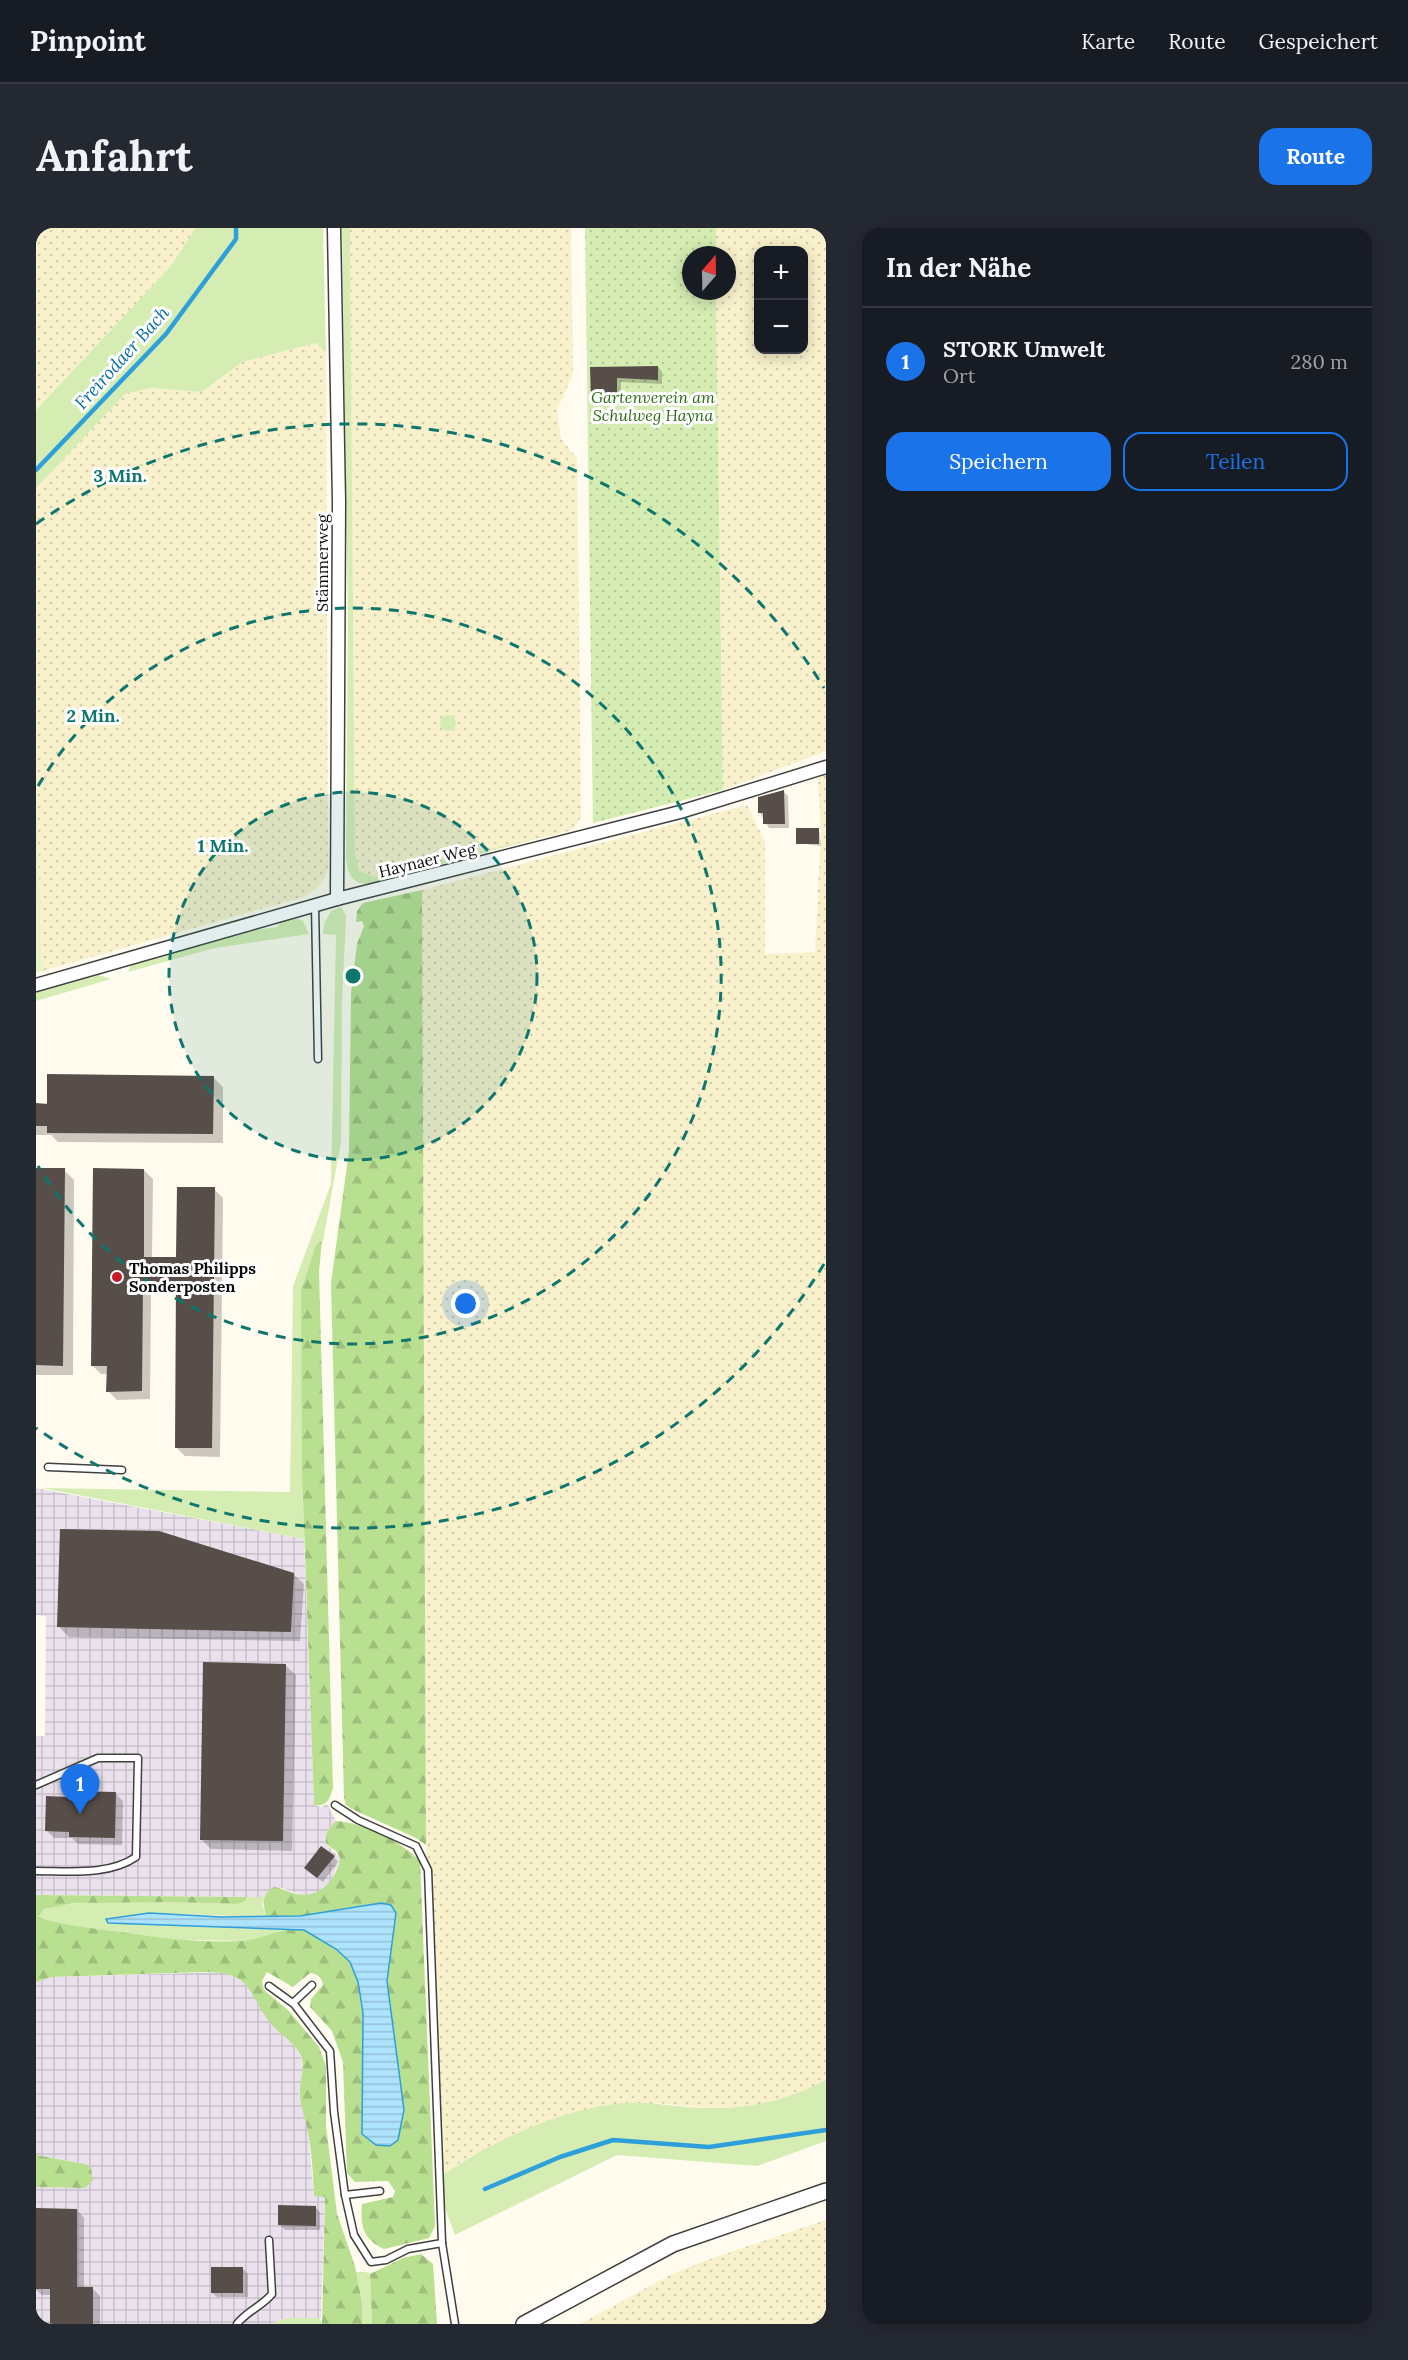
<!DOCTYPE html>
<html lang="de">
<head>
<meta charset="utf-8">
<style>
  :root { --surface:#171b24; --page:#242831; --text:#f1f3f6; --muted:#9ea1a6; --line:#363941; --accent:#1a73e8 }
  body { margin:0; font-family:Lora,serif; background:var(--page); color:var(--text) }
  .controls { position:absolute; right:18px; top:18px; display:grid; overflow:hidden; border-radius:12px; box-shadow:0 3px 15px #0003 }
  .controls button { width:54px; height:54px; display:grid; place-items:center; padding:0; border:0; border-bottom:2px solid var(--line); background:var(--surface); color:var(--text); font:30px sans-serif }
  .compass { position:absolute; left:646px; top:18px; width:54px; height:54px; border-radius:50%; background:var(--surface); box-shadow:0 3px 15px #0003; rotate:20deg }
  .you { position:absolute; left:430px; top:1076px; width:21px; height:21px; margin:-15px; border:4px solid #fff; border-radius:50%; background:#1a73e8; box-shadow:0 0 0 9px #1a73e833 }
  .badge { display:grid; place-items:center; width:39px; height:39px; border-radius:50%; background:var(--accent); color:#fff; font-size:20px; font-weight:700 }
  .pin { position:absolute; translate:-50% -50px; filter:drop-shadow(0 2px 3px #0008) }
  .pin::after { content:''; position:absolute; top:32px; width:21px; height:18px; background:inherit; clip-path:polygon(0 0,100% 0,50% 100%) }
  .list { margin:0; padding:0; list-style:none }
  h2 { display:flex; justify-content:space-between; align-items:center; height:78px; margin:0; padding:0 24px; font-size:26px }
  h2 small { font-size:20px; font-weight:400; color:var(--muted) }
  .list li { display:grid; grid-template-columns:39px 1fr auto; gap:18px; align-items:center; box-sizing:border-box; height:108px; padding:0 24px; border-top:2px solid var(--line) }
  .list b { display:block; font-size:22px; white-space:nowrap }
  .list p { margin:0; font-size:20px; white-space:nowrap; color:var(--muted) }
  .list em { font-size:20px; font-style:normal; color:var(--muted) }
  .actions { display:flex; gap:12px; padding:18px 24px }
  .actions a { flex:1; padding:14px 0; border:2px solid var(--accent); border-radius:18px; text-align:center; font-size:21px; color:var(--accent) }
  .actions .main { background:var(--accent); color:#fff }
  .map { position:relative; flex:none; width:790px; height:2096px; overflow:hidden; border-radius:18px }
  header { display:flex; align-items:center; gap:36px; box-sizing:border-box; height:84px; padding:0 30px; background:var(--surface); border-bottom:2px solid var(--line) }
  header strong { font-size:28px }
  nav { display:flex; gap:33px; margin-inline-start:auto; font-size:21px }
  .intro { display:flex; align-items:center; justify-content:space-between; box-sizing:border-box; height:144px; padding:0 36px }
  h1 { margin:0; font-size:42px }
  .button { padding:15px 27px; border-radius:18px; background:var(--accent); color:#fff; font-size:21px; font-weight:700 }
  main { display:flex; gap:36px; padding:0 36px }
  aside { flex:1; background:var(--surface); border-radius:18px; box-shadow:0 3px 15px #0003 }
  .map>svg:first-child { display:block }
  .industrial { fill:url(#industrial-grid) }
  .farmland { fill:url(#farmland-dots); fill-rule:evenodd }
  .grass { fill:#d5edb3 }
  .forest { fill:url(#forest-firs) }
  .park { fill:url(#park-dots) }
  .pitch { fill:#e6f4c6 }
  .water { fill:url(#water-rules); stroke:#2d9fda; stroke-width:1.5 }
  .shadow { fill:#0003 }
  .lines { fill:none; stroke-linecap:round; stroke-linejoin:round }
  .stream { stroke:#2d9fda; stroke-width:4.5 }
  .building { fill:#574d49 }
  .service-casing { stroke:#404040; stroke-width:9 }
  .minor-casing { stroke:#404040; stroke-width:15 }
  .tertiary-casing { stroke:#404040; stroke-width:18 }
  .service { stroke:#fff; stroke-width:6 }
  .minor { stroke:#fff; stroke-width:12 }
  .tertiary { stroke:#fff; stroke-width:15 }
  .ring { fill:none; stroke:#0f766e; stroke-width:3; stroke-dasharray:10 8 }
  .poi-dot { fill:#ca182b; stroke:#fff; stroke-width:2 }
  .labels { text-anchor:middle; stroke-width:6; stroke-linejoin:round; paint-order:stroke }
  .park-label { font-size:16px; font-style:italic; fill:#2e6b17; stroke:#fff }
  .street-label { font-size:16px; fill:#0d0d0d; stroke:#fff }
  .poi-label { font-size:16px; font-weight:bold; fill:#0d0d0d; stroke:#fff; text-anchor:start }
  .water-label { font-size:18px; font-style:italic; fill:#0b6eab; stroke:#fff }
  .centre { fill:#0f766e; stroke:#fff; stroke-width:3 }
  .ring-label { font-size:18px; text-anchor:middle; font-weight:bold; fill:#0f766e; stroke:#fff; stroke-width:6; stroke-linejoin:round; paint-order:stroke }
</style>
</head>
<body>
<header>
<strong>Pinpoint</strong>
<nav><a>Karte</a><a>Route</a><a>Gespeichert</a></nav>
</header>
<div class="intro"><h1>Anfahrt</h1><a class="button">Route</a></div>
<main>
<div class="map">
<svg width="790" height="2096" viewBox="0 0 790 2096">
  <defs>
    <pattern id="industrial-grid" width="8" height="8" patternUnits="userSpaceOnUse" patternTransform="scale(1.5)"><rect width="8" height="8" fill="#ebe1ed"/><path d="M0 4h8M4 0v8" fill="none" stroke="#c8c0ca"/></pattern>
    <pattern id="farmland-dots" width="8" height="8" patternUnits="userSpaceOnUse" patternTransform="scale(1.5)"><rect width="8" height="8" fill="#f8f1cb"/><path d="M2 2h.1M6 6h.1" fill="none" stroke="#d3cdad" stroke-width="1.8" stroke-linecap="round"/></pattern>
    <pattern id="forest-firs" width="22" height="20" patternUnits="userSpaceOnUse" patternTransform="scale(1.5)"><rect width="22" height="20" fill="#b9e091"/><path d="M5 1l3.5 6h-7zM16 11l3.5 6h-7z" fill="#9ebf7c"/></pattern>
    <pattern id="park-dots" width="8" height="8" patternUnits="userSpaceOnUse" patternTransform="scale(1.5)"><rect width="8" height="8" fill="#d5edb3"/><path d="M2 2h.1M6 6h.1" fill="none" stroke="#b6ca99" stroke-width="1.8" stroke-linecap="round"/></pattern>
    <pattern id="water-rules" width="6" height="5" patternUnits="userSpaceOnUse" patternTransform="scale(1.5)"><rect width="6" height="5" fill="#ade3fc"/><path d="M0 2.5h6" fill="none" stroke="#94c2d7"/></pattern>
  </defs>
  <rect width="100%" height="100%" fill="#fffbee"/>
  <g class="industrial">
    <path d="M0,1260L268,1311L278,1577L285,1579L291,1576L300,1593L293,1600L290,1616L304,1630L295,1654L281,1665L270,1668L245,1660L234,1662L228,1669L0,1667V1508H9L10,1388L0,1387Z"/>
    <path d="M192,1744L207,1753L218,1766L231,1790L258,1817L265,1829L267,1845L263,1866L272,1903L278,1968H289L285,2090H250L234,2096H0V1959L49,1960V1936L0,1927V1754L16,1749Z"/>
  </g>
  <g class="farmland">
    <path d="M0,0H160L134,39L0,182Z"/>
    <path d="M314,0H535L537,146L521,182L525,211L541,230L545,589L538,600L530,604L338,649L323,643L319,625Z"/>
    <path d="M680,0H790V523L687,562L680,63H691V27H680ZM722,22H768V122H722Z"/>
    <path d="M281,115L290,125L292,641L288,652L280,661L268,669L6,743L0,548V260L89,166L114,160L166,164L206,134Z"/>
    <path d="M790,546V1852L763,1866L724,1878L671,1880L620,1875L480,1906L425,1934L404,1949L390,1617L386,662L711,577L729,614V726L779,724L785,603L782,550Z"/>
    <path d="M790,1992V2096H544L634,2047L671,2032Z"/>
  </g>
  <g class="grass">
    <path d="M160,0H287L290,125L280,115L206,134L166,164L114,160L89,166L0,260V182L134,39Z"/>
    <path d="M306,0H314L319,625L323,643L338,649L510,608L331,656C316,656 311,644 310,630L312,387Z"/>
    <circle cx="412" cy="495" r="8"/>
    <path d="M305,679L310,687L306,775L305,914L287,1013L280,1018L265,1062L268,1311L6,1260L254,1264L257,1058L295,956L300,707L287,706L288,696L295,683Z"/>
    <path d="M257,689L267,693L273,706L179,720L92,744L95,737L218,702L241,699L245,694Z"/>
    <path d="M63,747L75,751L0,773V765Z"/>
    <path d="M211,1669H228L226,1677L231,1689L113,1685L70,1692L72,1695L246,1702L227,1711L204,1713L119,1711L30,1697L2,1689L3,1685C26,1666 166,1676 202,1676L209,1673Z"/>
    <path d="M790,1852V1913L721,1938L581,1927L419,2007L407,1975L404,1949C454,1914 528,1879 590,1875C617,1873 644,1880 672,1880C715,1881 752,1872 790,1852Z"/>
    <path d="M320,2044H330L334,2046L336,2096H326V2075Z"/>
    <path d="M250,2090H284L286,2096H234Z"/>
  </g>
  <g class="forest">
    <path d="M386,662L390,1617L380,1610L318,1582L310,1577L308,1570L295,1055L313,923L315,765L321,716L328,698L326,693L320,694L321,683L327,675Z"/>
    <path d="M286,1013L283,1043L297,1560C293,1572 291,1579 278,1577L266,1243L265,1062L280,1017Z"/>
    <path d="M300,1593C330,1595 363,1612 384,1633L399,1998L393,2010L348,2021C327,2011 324,1998 326,1976L357,1969L359,1963L352,1953L319,1954L311,1945L307,1834L296,1803L274,1779L275,1771L287,1757C286,1750 282,1746 274,1745L257,1759L231,1744L226,1753L228,1762L252,1782L283,1819L290,1838V1898L301,1986L319,2038L326,2075V2096H286L289,1969L278,1968C277,1947 276,1925 272,1904C270,1892 265,1881 264,1869C262,1855 270,1841 265,1828C259,1815 246,1808 237,1798C209,1765 220,1744 167,1744L16,1749L0,1754V1667L211,1669L209,1673L202,1676L137,1674L38,1675L8,1681L2,1689C29,1698 56,1700 83,1704C123,1710 165,1715 206,1713C227,1712 247,1697 268,1702C283,1706 303,1720 313,1733C324,1747 322,1768 327,1785C337,1818 354,1851 368,1882L351,1753L360,1685L231,1689C226,1676 225,1667 238,1659C245,1660 250,1663 257,1665C282,1673 300,1653 304,1630L300,1623L290,1616C289,1605 292,1600 300,1593Z"/>
    <path d="M0,1927L49,1936L55,1940L57,1952L49,1960L0,1959Z"/>
    <path d="M385,2026L397,2036L401,2096H336L334,2046L367,2030Z"/>
  </g>
  <path class="park" d="M549,0H680V27H655V63H680L687,562L557,595Z"/>
  <path class="pitch" d="M0,548L6,743L0,744Z"/>
  <path class="water" d="M345,1675L355,1677L360,1685L351,1753L368,1882L362,1912L354,1918L340,1917L326,1906L327,1785L322,1754L314,1734L300,1721L268,1702L72,1695L70,1691L113,1685L185,1689L264,1688Z"/>
  <g class="shadow">
    <path d="M622,139L626,144V156L585,154V174H562L557,169L556,140Z"/>
    <path d="M748,564L752,568L753,600H733L724,585Z"/>
    <path d="M783,602L785,618L761,615Z"/>
    <path d="M177,849L187,859V915L22,914L15,907H0V877Z"/>
    <path d="M0,941L28,942L38,952L37,1147H0Z"/>
    <path d="M108,942L117,951L116,1030L142,1031L178,961L187,970L184,1229L149,1228L140,1219L142,1062H115L114,1171L81,1172L72,1163V1146H65L56,1137Z"/>
    <path d="M257,1346L268,1356L264,1413L33,1409L23,1399Z"/>
    <path d="M249,1437L260,1447L256,1623L175,1621L165,1611Z"/>
    <path d="M79,1565L87,1573L86,1617L42,1616L36,1610H18L10,1602L35,1570Z"/>
    <path d="M298,1629L302,1634L287,1654L274,1645Z"/>
    <path d="M279,1979L284,1984V2002H249L244,1997Z"/>
    <path d="M0,1982H41L48,1990V2060H56L64,2068V2096H16V2067H6L0,2062Z"/>
    <path d="M207,2041L212,2046V2069H181L176,2065Z"/>
  </g>
  <g class="lines">
    <g class="stream">
      <path d="M0,242L130,106L200,11V0"/>
      <path d="M449,1961L524,1929L577,1912L673,1919L790,1902"/>
    </g>
  </g>
  <g class="building">
    <path d="M622,138V152L581,150V170H555L554,139Z"/>
    <path d="M748,562L749,596H727V585H722V569Z"/>
    <rect x="760" y="600" width="23" height="16"/>
    <path d="M11,846L178,848L177,906L11,905V898H0V875L11,876Z"/>
    <path d="M0,940H29L27,1138L0,1137Z"/>
    <path d="M57,940L108,941V1029H140L141,959H179L176,1220H139L140,1054H107L106,1163L70,1164L71,1138H55Z"/>
    <path d="M24,1301L123,1303L258,1345L255,1404L21,1399Z"/>
    <path d="M167,1434L250,1436L247,1613L164,1612Z"/>
    <path d="M33,1563L80,1564L79,1610L33,1609V1604L9,1603L10,1568L33,1569Z"/>
    <path d="M285,1618L299,1628L281,1650L268,1640Z"/>
    <path d="M242,1977L280,1978V1998L242,1997Z"/>
    <path d="M0,1980L41,1981V2059H57V2096H14V2061H0Z"/>
    <rect x="175" y="2039" width="32" height="26"/>
  </g>
  <g class="lines">
    <defs>
      <g id="service">
        <path d="M279,677L282,831"/>
        <path d="M12,1239L86,1242"/>
        <path d="M0,1557L62,1530H102L100,1629C72,1648 33,1643 0,1643"/>
        <path d="M233,1758L258,1776L294,1823L298,1884L309,1967L318,2007L335,2034L350,2032L372,2021L406,2015L392,1642L380,1618L322,1592L299,1577"/>
        <path d="M257,1775L276,1757"/>
        <path d="M309,1967L344,1963"/>
        <path d="M406,2015L419,2096"/>
        <path d="M201,2096C210,2084 226,2078 236,2066L233,2012"/>
      </g>
      <g id="minor">
        <path d="M298,0L303,274L301,671"/>
        <path d="M0,757L301,671L644,584L790,539"/>
      </g>
      <path id="tertiary" d="M488,2096L637,2016L790,1963"/>
    </defs>
    <use href="#service" class="service-casing"/>
    <use href="#minor" class="minor-casing"/>
    <use href="#tertiary" class="tertiary-casing"/>
    <use href="#service" class="service"/>
    <use href="#minor" class="minor"/>
    <use href="#tertiary" class="tertiary"/>
  </g>
  <circle cx="317" cy="748" r="184" fill="#0f766e" fill-opacity=".12"/>
  <g class="ring">
    <circle cx="317" cy="748" r="184"/>
    <path d="M2 558A368 368 0 1 1 2 938"/>
    <path d="M788 1036A552 552 0 0 1 0 1200M0 296A552 552 0 0 1 788 460"/>
  </g>
  <circle class="poi-dot" cx="81" cy="1049" r="6"/>
  <g class="labels">
    <g class="park-label">
      <text x="617" y="175">Gartenverein am<tspan x="617" dy="18">Schulweg Hayna</tspan></text>
    </g>
    <g class="street-label">
      <text transform="translate(286 335) rotate(-90)" y="6">Stämmerweg</text>
      <text transform="translate(391 632) rotate(-14)" y="6">Haynaer Weg</text>
    </g>
    <g class="poi-label">
      <text x="93" y="1046">Thomas Philipps<tspan x="93" dy="18">Sonderposten</tspan></text>
    </g>
    <g class="water-label">
      <text transform="translate(86 130) rotate(-48)" y="6">Freirodaer Bach</text>
    </g>
  </g>
  <circle cx="317" cy="748" r="9" class="centre"/>
  <g class="ring-label">
    <text x="84" y="254">3 Min.</text>
    <text x="57" y="494">2 Min.</text>
    <text x="187" y="624">1 Min.</text>
  </g>
</svg>
<div class="controls">
<button>+</button>
<button>−</button>
</div>
<svg class="compass" viewBox="-18 -18 36 36"><path d="M0-13l5 13h-10z" fill="#e53935"/><path d="M0 13l5-13h-10z" fill="#9ea1a6"/></svg>
<div class="you"></div>
<div class="pin badge" style="left:44px;top:1586px">1</div>
</div>
<aside>
<h2>In der Nähe<small></small></h2>
<ul class="list">
<li><span class="badge">1</span><div><b>STORK Umwelt</b><p>Ort</p></div><em>280 m</em></li>
</ul>
<div class="actions"><a class="main">Speichern</a><a>Teilen</a></div>
</aside>
</main>
</body>
</html>
